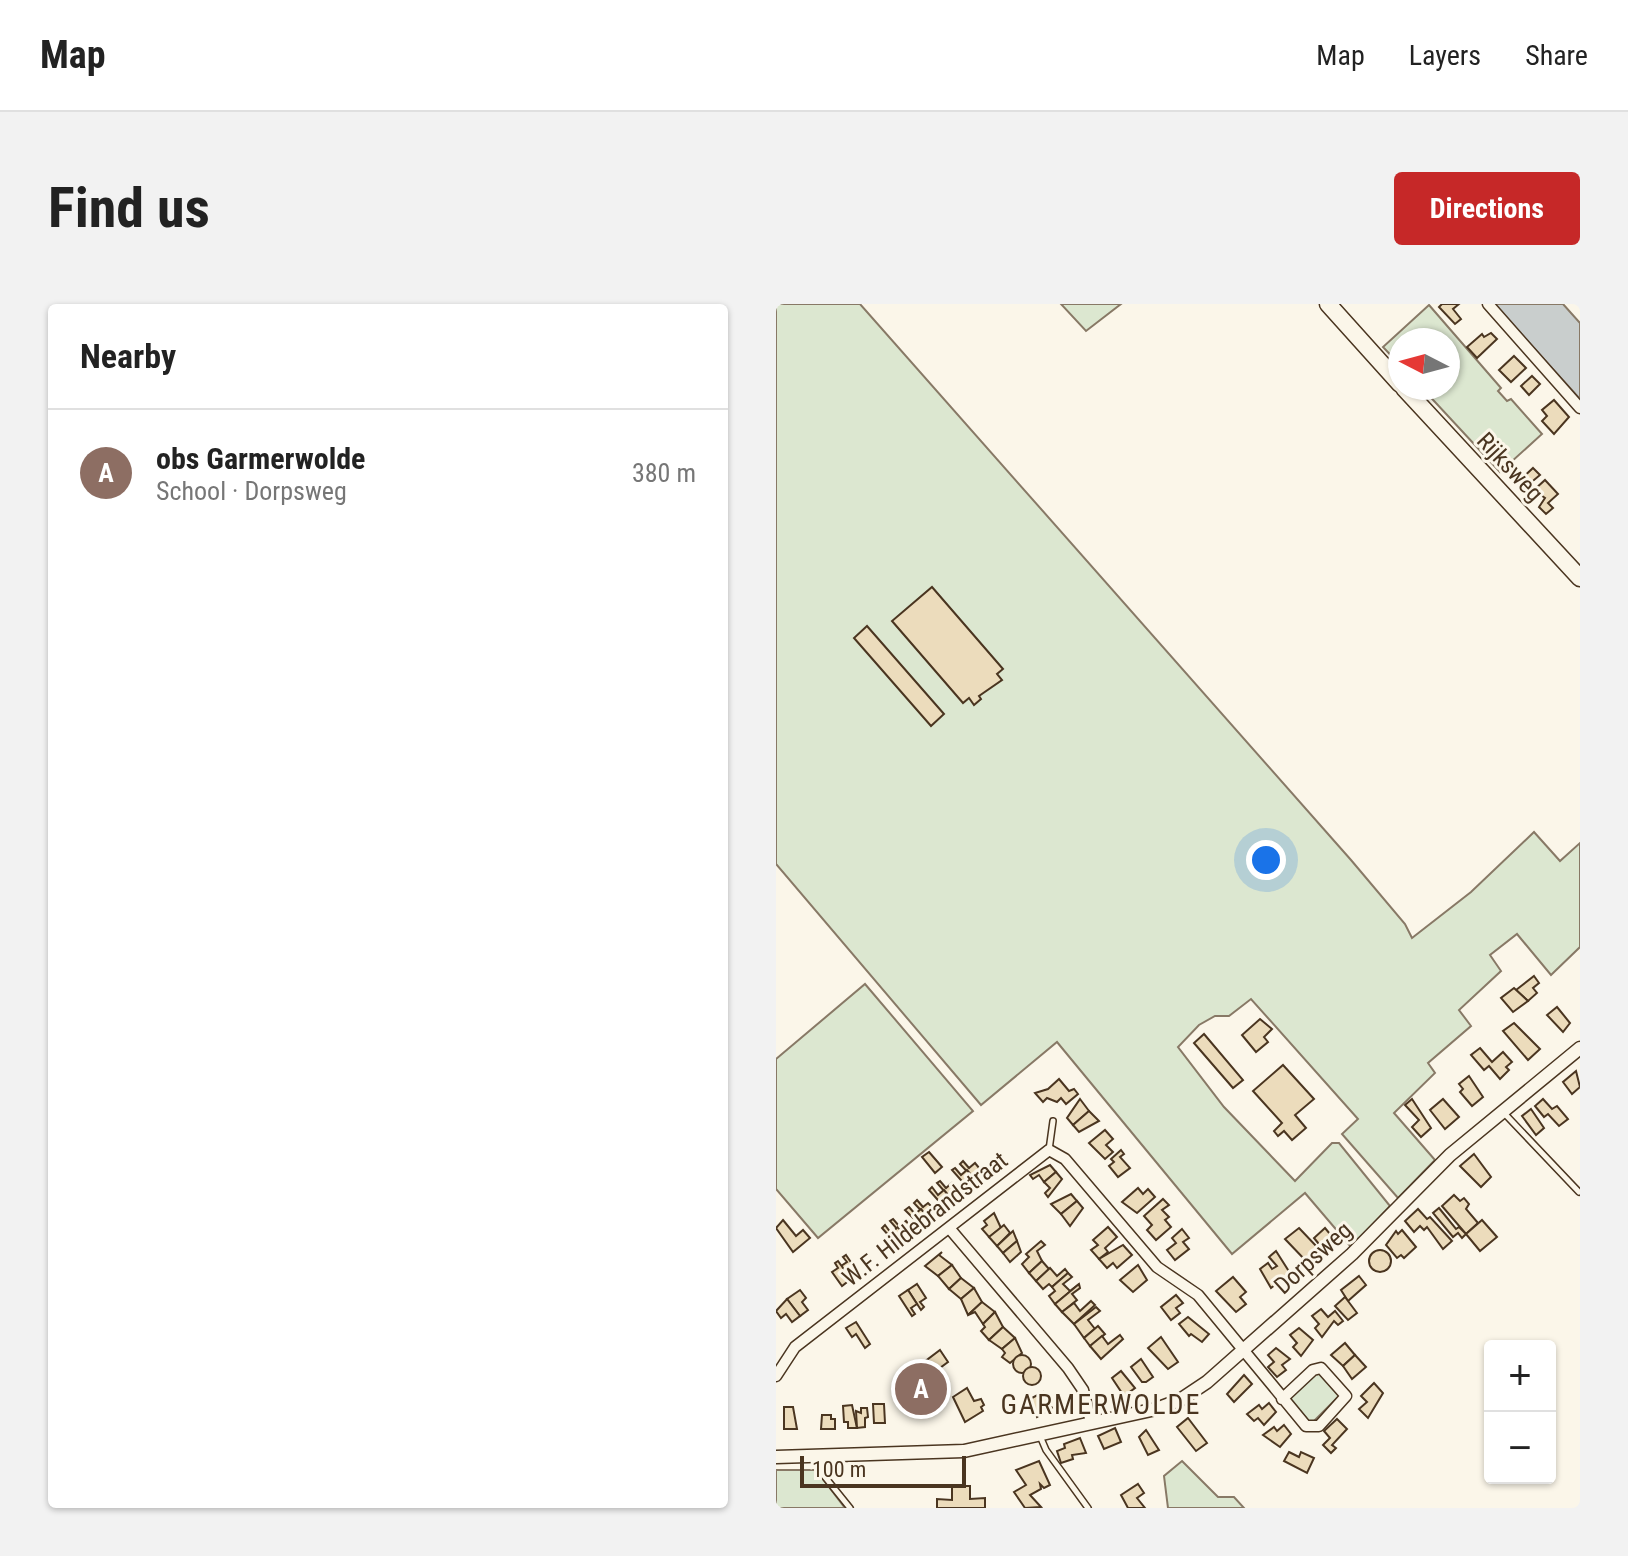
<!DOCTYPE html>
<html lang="en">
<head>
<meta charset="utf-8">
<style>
  :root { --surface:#fff; --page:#f2f2f2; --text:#222; --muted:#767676; --line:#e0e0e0; --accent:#c62828 }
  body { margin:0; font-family:"Roboto Condensed",sans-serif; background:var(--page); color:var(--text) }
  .controls { position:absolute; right:24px; bottom:24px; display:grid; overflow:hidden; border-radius:8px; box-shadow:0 2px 6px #0004 }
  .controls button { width:72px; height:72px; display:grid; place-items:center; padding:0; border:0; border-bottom:2px solid var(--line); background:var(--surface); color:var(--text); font:40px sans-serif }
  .compass { position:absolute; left:612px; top:24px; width:72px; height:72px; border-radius:50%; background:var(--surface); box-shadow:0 2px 6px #0004; rotate:276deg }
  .scale { position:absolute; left:24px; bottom:20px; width:166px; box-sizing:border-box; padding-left:8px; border:4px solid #4a3520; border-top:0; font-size:22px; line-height:28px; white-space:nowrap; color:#4a3520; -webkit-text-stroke:6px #fbf6e9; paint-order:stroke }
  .you { position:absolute; left:490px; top:556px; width:28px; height:28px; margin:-20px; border:6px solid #fff; border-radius:50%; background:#1a73e8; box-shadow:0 0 0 12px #1a73e833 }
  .badge { display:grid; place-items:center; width:52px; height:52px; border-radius:50%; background:var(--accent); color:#fff; font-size:26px; font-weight:700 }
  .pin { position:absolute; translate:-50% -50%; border:4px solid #fff; box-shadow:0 2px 8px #0006 }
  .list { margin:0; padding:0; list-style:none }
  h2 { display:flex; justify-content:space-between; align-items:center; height:104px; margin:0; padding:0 32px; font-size:34px }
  h2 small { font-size:26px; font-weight:400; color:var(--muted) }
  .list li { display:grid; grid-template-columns:52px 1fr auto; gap:24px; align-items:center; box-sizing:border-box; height:128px; padding:0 32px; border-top:2px solid var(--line) }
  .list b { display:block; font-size:30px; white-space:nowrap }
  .list p { margin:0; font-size:26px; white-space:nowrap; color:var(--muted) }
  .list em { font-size:26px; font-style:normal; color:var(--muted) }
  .map { position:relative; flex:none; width:804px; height:1204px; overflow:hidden; border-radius:8px }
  header { display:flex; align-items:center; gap:48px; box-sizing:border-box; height:112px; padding:0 40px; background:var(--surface); border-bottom:2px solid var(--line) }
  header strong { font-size:38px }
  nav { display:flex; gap:44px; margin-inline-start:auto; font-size:28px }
  .intro { display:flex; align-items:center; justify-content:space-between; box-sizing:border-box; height:192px; padding:0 48px }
  h1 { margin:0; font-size:56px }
  .button { padding:20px 36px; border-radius:8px; background:var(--accent); color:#fff; font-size:28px; font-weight:700 }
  main { display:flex; gap:48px; padding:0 48px }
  aside { flex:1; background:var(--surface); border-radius:8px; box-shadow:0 2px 6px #0004 }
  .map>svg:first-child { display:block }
  .green { fill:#dce7d0; stroke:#887966; stroke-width:2 }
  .water { fill:#c9cecd; stroke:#887966; stroke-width:2 }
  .building { fill:#ecdcbc; stroke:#4a3520; stroke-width:2 }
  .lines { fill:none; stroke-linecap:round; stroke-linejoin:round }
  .service-casing { stroke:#4a3520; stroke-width:8 }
  .minor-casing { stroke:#4a3520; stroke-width:13 }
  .tertiary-casing { stroke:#4a3520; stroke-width:15 }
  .primary-casing { stroke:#4a3520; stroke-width:19 }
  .service { stroke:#fbf6e9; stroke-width:5 }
  .minor { stroke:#fbf6e9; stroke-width:10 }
  .tertiary { stroke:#fbf6e9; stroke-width:12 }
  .primary { stroke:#fbf6e9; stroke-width:16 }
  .labels { text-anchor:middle; stroke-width:6; stroke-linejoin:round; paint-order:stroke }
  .street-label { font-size:24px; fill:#4a3520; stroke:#fbf6e9 }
  .quarter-label { font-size:28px; letter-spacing:2px; fill:#4a3520; stroke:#fbf6e9 }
</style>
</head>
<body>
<header>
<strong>Map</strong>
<nav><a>Map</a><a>Layers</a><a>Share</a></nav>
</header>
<div class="intro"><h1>Find us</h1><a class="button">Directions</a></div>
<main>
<aside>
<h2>Nearby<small></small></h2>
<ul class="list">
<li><span class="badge" style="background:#8d6e63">A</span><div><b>obs Garmerwolde</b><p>School · Dorpsweg</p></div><em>380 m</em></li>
</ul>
</aside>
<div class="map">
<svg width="804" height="1204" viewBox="0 0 804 1204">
  <rect width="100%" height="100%" fill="#fbf6e9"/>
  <g class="green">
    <path d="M0,0H84L575,556L629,620L636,634L695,588L758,528L784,557L804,539V643L775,671L741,630L714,651L725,667L683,706L695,722L652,759L659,769L618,809L659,856L622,894L566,830L582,815L475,695L453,712H439L423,721L402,743L448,803L519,877L556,839H563L614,902L575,943L529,889L456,950L281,738L205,801L0,560Z"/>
    <path d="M285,0H345L310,27Z"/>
    <path d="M653,1L725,84L722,87L731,97L735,95L766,130L724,168L646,84H672V36H624V61L607,43Z"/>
    <path d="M89,680L197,807L42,934L0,885V755Z"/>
    <path d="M542,1067L565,1090L535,1120L513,1094Z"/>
    <path d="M406,1157L442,1193H458L468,1204H392L388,1172Z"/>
    <path d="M0,1166H40L69,1204H0Z"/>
  </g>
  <path class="water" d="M718,0H787L804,19V95Z"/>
  <g class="building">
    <path d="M666,0H683L677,5L685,15L679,20L663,3Z"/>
    <path d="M715,29L721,35L701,54L691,43L706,30L708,33Z"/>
    <path d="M738,52L750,64L735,78L723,66Z"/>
    <path d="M756,72L764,80L753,91L745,82Z"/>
    <path d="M778,96L793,113L778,130L766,117L771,112L766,106Z"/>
    <path d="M757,164L764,171L752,181L747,180L744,176Z"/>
    <path d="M769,176L782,190L772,199L777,204L770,210L763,203L769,194L758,186Z"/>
    <path d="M156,283L227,365L221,370L226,376L203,392L205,395L198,401L193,394L187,399L116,317Z"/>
    <path d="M91,322L168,410L155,422L78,334Z"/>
    <path d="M758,672L763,679L757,684L761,689L752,697L740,686Z"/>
    <path d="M738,684L752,697L737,708L725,694Z"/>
    <path d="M781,703L794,719L787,728L771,711Z"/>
    <path d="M484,715L496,725L488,733L492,738L480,748L466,731Z"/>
    <path d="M738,719L764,745L752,756L727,727Z"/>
    <path d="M428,730L467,776L457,784L418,739Z"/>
    <path d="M704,744L716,758L727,748L736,758L730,763L733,766L724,775L713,762L708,766L695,751Z"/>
    <path d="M507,761L538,795L519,811L530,824L516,836L508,827L502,832L498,827L506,819L477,787Z"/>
    <path d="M800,767L804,783L796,790L787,778Z"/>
    <path d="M693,772L707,793L696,802L684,788L687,785L683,780Z"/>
    <path d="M283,775L293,787L298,785L302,790L290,800L285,794L281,798L271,794L267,798L259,789L272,785Z"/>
    <path d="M304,795L313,807L297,821L291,814Z"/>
    <path d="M636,795L655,824L645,833L636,823L643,816L629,801Z"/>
    <path d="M667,795L683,813L669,825L654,806Z"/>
    <path d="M767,795L776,805L781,802L792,815L783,822L772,810L768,813L759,802Z"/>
    <path d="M755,805L768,824L760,831L746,812Z"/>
    <path d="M313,807L323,817L303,828L297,821Z"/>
    <path d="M329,826L337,835L330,841L337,848L329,855L313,839Z"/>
    <path d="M345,846L348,850L344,853L354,864L342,873L333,862L338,858L335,855Z"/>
    <path d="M153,848L166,863L159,869L146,853Z"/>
    <path d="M698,850L715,873L705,883L684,862Z"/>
    <path d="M187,857L193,864L199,859L208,870L200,877L184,860Z"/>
    <path d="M274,861L280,868L268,878L263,871L257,875L254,871Z"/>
    <path d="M179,864L185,871L191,866L200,877L192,884L176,866Z"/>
    <path d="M280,868L286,875L272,893L269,889L274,884L268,878Z"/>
    <path d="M164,877L170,884L176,879L185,890L177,897L161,879Z"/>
    <path d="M156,883L162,891L168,886L177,897L169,904L153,886Z"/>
    <path d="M362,884L367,890L372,885L379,893L361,909L346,898Z"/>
    <path d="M295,890L301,897L285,910L275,900Z"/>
    <path d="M678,891L684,897L688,894L693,900L690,905L702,919L690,930L666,902Z"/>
    <path d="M387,895L393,901L386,906L393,913L389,916L395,923L380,936L371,926L376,921L368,912Z"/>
    <path d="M141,896L147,903L152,899L162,909L154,916L138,899Z"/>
    <path d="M301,897L307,904L294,922L285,910Z"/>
    <path d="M133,903L139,910L145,905L154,916L146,923L129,906Z"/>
    <path d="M663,904L680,925L683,923L690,930L686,934L682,929L677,933L657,909Z"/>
    <path d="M642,905L651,915L654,913L676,937L667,945L651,923L648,926L644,922L638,928L629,917Z"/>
    <path d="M218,909L225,924L213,933L206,925L211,921L208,917Z"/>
    <path d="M117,915L123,922L130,917L139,929L130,935L114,917Z"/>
    <path d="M7,916L20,932L27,926L34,934L17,948L0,924Z"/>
    <path d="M706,916L721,933L704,947L690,930Z"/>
    <path d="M109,921L115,929L122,923L130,935L122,942L106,924Z"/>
    <path d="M228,921L234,929L221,942L213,933Z"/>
    <path d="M332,923L341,933L329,944L332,948L323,955L315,946L322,941L317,936Z"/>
    <path d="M523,924L543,945L531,958L509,935Z"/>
    <path d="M549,924L559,936L547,945L538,934Z"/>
    <path d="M406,925L413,934L407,938L413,945L399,956L391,946L400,939L396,934Z"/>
    <path d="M626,926L640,943L628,954L625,951L621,954L610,941L620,927L622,930Z"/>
    <path d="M237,927L241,937L227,949L221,942Z"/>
    <path d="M241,937L245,948L234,958L227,949Z"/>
    <path d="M265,937L269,941L261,947L266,957L253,969L246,960L253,953L250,950Z"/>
    <path d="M347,941L356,951L341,964L337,959L331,964L323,955Z"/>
    <circle cx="604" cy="957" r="11"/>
    <path d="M500,947L514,969L495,984L484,965L492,959L496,965L501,962L493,953Z"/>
    <path d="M166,948L163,951L176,961L162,972L149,962Z"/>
    <path d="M70,951L83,970L75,975L65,962L71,958L67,953Z"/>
    <path d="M62,957L75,975L66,982L56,968L62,964L59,959Z"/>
    <path d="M266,957L273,965L260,977L253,969Z"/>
    <path d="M176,961L185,974L173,985L162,972Z"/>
    <path d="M362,961L371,976L357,988L344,976Z"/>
    <path d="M274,964L281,972L289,965L292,969L276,983L273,980L267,985L260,977Z"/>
    <path d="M292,969L296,973L287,980L294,987L303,980L279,1000L273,992L279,987L276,983Z"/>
    <path d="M583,972L590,981L572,997L565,986Z"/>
    <path d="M457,973L470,988L464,993L470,1000L460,1008L440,987Z"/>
    <path d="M185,974L198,984L185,995L173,985Z"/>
    <path d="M141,980L150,994L144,998L148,1003L145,1006L132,986Z"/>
    <path d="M303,980L304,984L296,990L301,996L286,1008L279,1000Z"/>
    <path d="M198,984L206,998L192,1011L185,995Z"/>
    <path d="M24,986L30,994L26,998L32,1006L24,1012L11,995Z"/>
    <path d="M132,986L141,1000L135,1004L139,1010L136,1012L123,992Z"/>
    <path d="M400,991L407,999L400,1004L404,1009L395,1016L385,1003Z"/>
    <path d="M569,993L581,1009L572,1016L559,1002Z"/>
    <path d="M11,995L24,1012L16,1018L10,1010L5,1014L0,1007Z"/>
    <path d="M315,997L319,1001L298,1020L286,1008L298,999L304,1007Z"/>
    <path d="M206,998L219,1008L207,1020L199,1008L192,1011Z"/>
    <path d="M320,1003L324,1007L312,1016L319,1025L308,1034L298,1020Z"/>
    <path d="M545,1005L552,1013L559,1007L567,1017L562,1021L558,1017L546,1033L539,1024L543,1020L536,1012Z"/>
    <path d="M219,1008L227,1023L213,1036L205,1027L209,1023L207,1020Z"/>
    <path d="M412,1013L433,1030L426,1038L415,1030L413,1032L403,1020Z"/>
    <path d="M80,1018L94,1040L89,1044L80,1030L76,1033L70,1024Z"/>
    <path d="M322,1022L329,1030L314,1042L308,1034Z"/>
    <path d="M227,1023L239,1034L226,1045L213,1036Z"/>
    <path d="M523,1024L537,1036L525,1052L517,1043L521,1039L514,1031Z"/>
    <path d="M344,1031L347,1035L325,1055L314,1042L326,1032L332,1040Z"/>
    <path d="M385,1033L402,1058L392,1065L372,1044Z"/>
    <path d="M239,1034L246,1049L234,1059L226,1053L229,1049L226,1045Z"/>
    <path d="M569,1039L579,1051L567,1062L555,1051Z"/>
    <path d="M500,1044L514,1055L506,1061L510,1066L501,1073L492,1063L498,1058L492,1051Z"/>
    <path d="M164,1046L172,1058L164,1064L169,1070L159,1078L162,1082L136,1103L119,1080Z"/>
    <circle cx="246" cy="1060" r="9"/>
    <path d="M579,1051L590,1063L576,1075L567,1062Z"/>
    <path d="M365,1055L377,1073L370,1078H366L355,1063Z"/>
    <circle cx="256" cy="1072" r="9"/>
    <path d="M345,1067L359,1084L348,1092L336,1074Z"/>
    <path d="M468,1071L476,1080L458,1098L451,1090Z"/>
    <path d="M598,1079L607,1089L592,1114L583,1105L591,1098L585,1092Z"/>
    <path d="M191,1084L198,1097L205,1095L208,1101L205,1103L207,1107L189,1118L177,1093Z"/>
    <path d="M267,1088L276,1104L261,1113L254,1095Z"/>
    <path d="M493,1099L500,1108L488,1121L482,1114L478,1117L471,1110L483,1101L486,1105Z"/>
    <path d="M97,1100H108L109,1119H98Z"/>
    <path d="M76,1101L81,1124H72V1118H68L67,1102Z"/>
    <path d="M8,1103H17L21,1125H8Z"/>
    <path d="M85,1104H91L92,1113L89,1114V1123L81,1124L80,1107L85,1109Z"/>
    <path d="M46,1111H55V1115H59V1125H45Z"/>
    <path d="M412,1114L431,1139L420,1147L401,1123Z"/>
    <path d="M561,1115L571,1125L556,1141L560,1144L555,1149L547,1141L554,1134L548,1127Z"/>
    <path d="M508,1121L515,1130L504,1143L487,1131L498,1123L501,1127Z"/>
    <path d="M339,1124L345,1138L328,1145L322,1132Z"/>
    <path d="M370,1126L383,1146L372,1151L363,1133Z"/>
    <path d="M304,1134L310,1149L296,1151L297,1155L285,1159L281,1147L289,1144L288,1140Z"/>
    <path d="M513,1148L523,1153L525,1148L538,1154L531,1169L508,1157Z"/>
    <path d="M263,1157L274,1181L268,1184L264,1180L265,1185L254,1191L265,1203L249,1204L238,1188L250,1181L240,1166Z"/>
    <path d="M362,1180L368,1189L361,1194L369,1204H352L345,1191Z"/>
    <path d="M176,1182H194V1195L209,1194V1204H161V1195L176,1196Z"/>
  </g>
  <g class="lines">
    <defs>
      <g id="service">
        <path d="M727,808L803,888"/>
        <path d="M273,846L277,817"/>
        <path d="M264,1132L270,1146L312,1204"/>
        <path d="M45,1154V1168L74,1204"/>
      </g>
      <g id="minor">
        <path d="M712,0L804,104"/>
        <path d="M174,925L292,1064L307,1086L315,1118"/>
        <path d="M0,1072L19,1043L273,846L289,855L381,963L422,991L530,1122H543L570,1092L545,1064L537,1066L506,1095"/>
      </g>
      <path id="tertiary" d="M0,1153L188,1147L380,1105L404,1096L431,1078L576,950L674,851L804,744"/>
      <g id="primary">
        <path d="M552,0L624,80"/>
        <path d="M628,84L804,274"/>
      </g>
    </defs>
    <use href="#service" class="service-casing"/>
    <use href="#minor" class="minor-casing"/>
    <use href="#tertiary" class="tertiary-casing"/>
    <use href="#primary" class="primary-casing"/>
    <use href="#service" class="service"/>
    <use href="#minor" class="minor"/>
    <use href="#tertiary" class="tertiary"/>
    <use href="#primary" class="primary"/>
  </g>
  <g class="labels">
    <g class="street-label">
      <text transform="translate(734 163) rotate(47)" y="8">Rijksweg</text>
      <text transform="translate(149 915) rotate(-38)" y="8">W.F. Hildebrandstraat</text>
      <text transform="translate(537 954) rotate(-42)" y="8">Dorpsweg</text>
    </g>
    <g class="quarter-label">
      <text x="325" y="1110">GARMERWOLDE</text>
    </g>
  </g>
</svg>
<div class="controls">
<button>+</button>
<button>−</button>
</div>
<svg class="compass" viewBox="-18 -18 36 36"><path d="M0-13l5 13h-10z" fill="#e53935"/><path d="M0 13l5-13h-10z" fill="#767676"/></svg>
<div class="scale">100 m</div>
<div class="you"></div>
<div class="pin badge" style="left:145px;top:1085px;background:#8d6e63">A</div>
</div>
</main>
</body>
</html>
